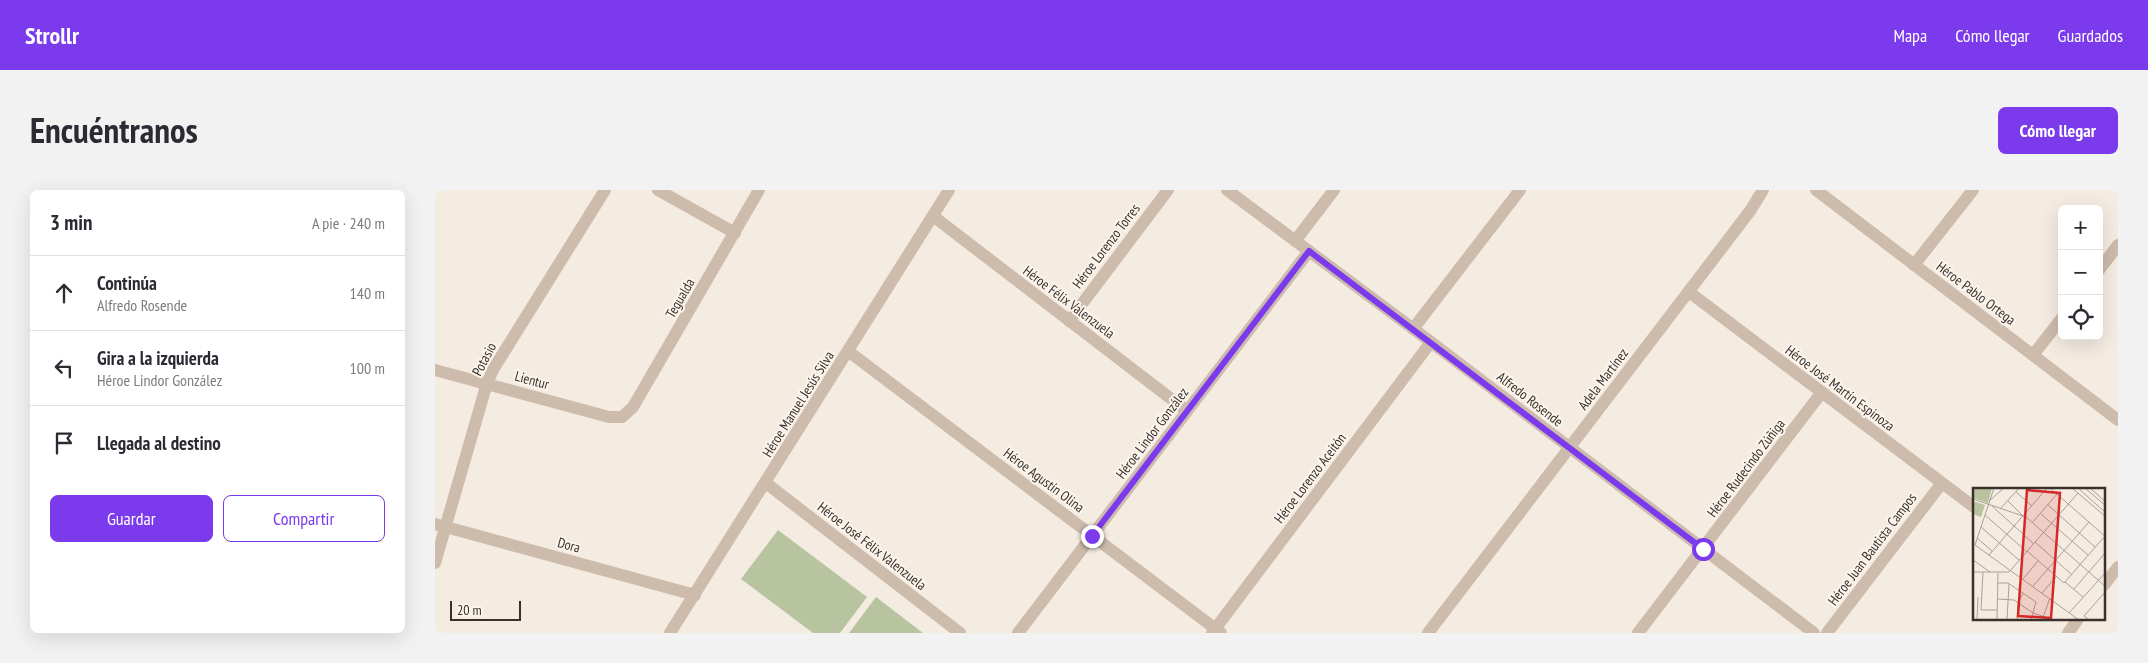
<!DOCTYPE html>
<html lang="es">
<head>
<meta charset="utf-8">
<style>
  :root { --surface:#fff; --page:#f2f2f3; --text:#2b2b33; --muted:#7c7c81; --line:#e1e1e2; --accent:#7c3aed }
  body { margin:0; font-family:"PT Sans Narrow",sans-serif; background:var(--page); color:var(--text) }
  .controls { position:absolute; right:15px; top:15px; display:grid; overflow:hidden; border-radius:8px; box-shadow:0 5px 20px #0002 }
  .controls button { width:45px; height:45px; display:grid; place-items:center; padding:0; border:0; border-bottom:1px solid var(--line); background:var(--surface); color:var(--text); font:25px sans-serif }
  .scale { position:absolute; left:15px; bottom:12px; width:71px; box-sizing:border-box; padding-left:5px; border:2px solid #3b302b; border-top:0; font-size:14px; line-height:18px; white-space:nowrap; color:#3b302b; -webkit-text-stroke:4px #fbf5ee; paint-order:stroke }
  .stop { position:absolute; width:15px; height:15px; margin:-11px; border:4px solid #7c3aed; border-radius:50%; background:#fff }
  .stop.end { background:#7c3aed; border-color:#fff; box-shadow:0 1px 5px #0008 }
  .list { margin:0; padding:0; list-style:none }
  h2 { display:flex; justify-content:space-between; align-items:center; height:65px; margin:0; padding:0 20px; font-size:21px }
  h2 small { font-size:16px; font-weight:400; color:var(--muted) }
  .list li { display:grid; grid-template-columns:32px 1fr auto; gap:15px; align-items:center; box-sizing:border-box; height:75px; padding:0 20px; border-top:1px solid var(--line) }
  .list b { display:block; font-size:19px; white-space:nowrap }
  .list p { margin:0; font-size:16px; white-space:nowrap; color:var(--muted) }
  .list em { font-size:16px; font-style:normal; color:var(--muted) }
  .actions { display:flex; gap:10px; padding:15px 20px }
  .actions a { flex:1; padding:11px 0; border:1px solid var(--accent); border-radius:8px; text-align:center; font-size:18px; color:var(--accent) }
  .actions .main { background:var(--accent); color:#fff }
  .icon { flex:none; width:28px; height:28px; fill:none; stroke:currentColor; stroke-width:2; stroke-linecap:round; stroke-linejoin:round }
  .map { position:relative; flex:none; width:1683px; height:443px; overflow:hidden; border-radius:8px }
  header { display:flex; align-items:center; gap:30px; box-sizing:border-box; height:70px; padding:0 25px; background:var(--accent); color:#fff }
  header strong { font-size:24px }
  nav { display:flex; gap:28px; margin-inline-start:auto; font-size:18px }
  .intro { display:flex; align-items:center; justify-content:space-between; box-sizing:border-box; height:120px; padding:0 30px }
  h1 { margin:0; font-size:35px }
  .button { padding:12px 22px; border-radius:8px; background:var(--accent); color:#fff; font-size:18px; font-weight:700 }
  main { display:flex; gap:30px; padding:0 30px }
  aside { flex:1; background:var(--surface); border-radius:8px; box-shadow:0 5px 20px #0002 }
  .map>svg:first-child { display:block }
  .green { fill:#b8c4a0 }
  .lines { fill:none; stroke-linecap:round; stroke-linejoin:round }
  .minor { stroke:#cdbbac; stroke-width:12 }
  .tertiary { stroke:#cdbbac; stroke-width:12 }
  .route { stroke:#7c3aed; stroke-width:6 }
  .labels { text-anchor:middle; stroke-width:4; stroke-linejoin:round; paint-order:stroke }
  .street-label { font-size:14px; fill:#3b302b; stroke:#fbf5ee }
  .inset-road { fill:none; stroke:#aaa098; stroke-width:1 }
  .view { fill:#d62828; fill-opacity:0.15; stroke:#d62828; stroke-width:2.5 }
  .inset-edge { fill:none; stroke:#3b302b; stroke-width:2.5 }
</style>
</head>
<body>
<header>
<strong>Strollr</strong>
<nav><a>Mapa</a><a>Cómo llegar</a><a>Guardados</a></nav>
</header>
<div class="intro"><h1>Encuéntranos</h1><a class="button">Cómo llegar</a></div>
<main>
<aside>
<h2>3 min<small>A pie · 240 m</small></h2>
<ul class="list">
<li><svg class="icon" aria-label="ahead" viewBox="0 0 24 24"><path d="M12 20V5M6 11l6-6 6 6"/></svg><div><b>Continúa</b><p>Alfredo Rosende</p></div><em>140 m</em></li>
<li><svg class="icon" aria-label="left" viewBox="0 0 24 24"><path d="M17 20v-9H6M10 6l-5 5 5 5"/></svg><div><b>Gira a la izquierda</b><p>Héroe Lindor González</p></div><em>100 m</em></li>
<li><svg class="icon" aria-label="arrive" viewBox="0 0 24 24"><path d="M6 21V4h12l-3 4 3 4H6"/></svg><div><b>Llegada al destino</b></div></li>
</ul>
<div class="actions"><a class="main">Guardar</a><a>Compartir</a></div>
</aside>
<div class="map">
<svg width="1683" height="443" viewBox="0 0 1683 443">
  <rect width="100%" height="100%" fill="#f4ebe1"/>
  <g class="green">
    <path d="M343,340L432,407L405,443H378L306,389Z"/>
    <path d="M441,407L488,443H414Z"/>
  </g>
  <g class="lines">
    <g class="minor">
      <path d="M223,0L300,43"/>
      <path d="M1381,0L1683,230"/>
      <path d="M498,26L752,221"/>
      <path d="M860,51L899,0"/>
      <path d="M1479,75L1538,0"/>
      <path d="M1664,80L1683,55"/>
      <path d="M1254,102L1539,317"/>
      <path d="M634,131L733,0"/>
      <path d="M978,139L1085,0"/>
      <path d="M413,161L786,443"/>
      <path d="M1598,165L1627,128"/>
      <path d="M0,180L174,227H187L198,217L324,0"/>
      <path d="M331,293L525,443"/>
      <path d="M0,334L260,405"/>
      <path d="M0,373L52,193L59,178L170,0"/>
      <path d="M1669,395L1683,377"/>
      <path d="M235,443L514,0"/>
      <path d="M583,443L874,61"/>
      <path d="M777,443L996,152"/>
      <path d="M1203,443L1387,202"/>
      <path d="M1392,443L1507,293"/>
      <path d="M1633,443L1643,429"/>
    </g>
    <g class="tertiary">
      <path d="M792,0L996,152L1379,443"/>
      <path d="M993,443L1315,21L1328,0"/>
    </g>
  </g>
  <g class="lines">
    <path class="route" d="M657,346L874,61L1268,359"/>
  </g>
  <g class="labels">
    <g class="street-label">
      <text transform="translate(671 56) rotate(-53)" y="5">Héroe Lorenzo Torres</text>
      <text transform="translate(1541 103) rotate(37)" y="5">Héroe Pablo Ortega</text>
      <text transform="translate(245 108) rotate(-60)" y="5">Tegualda</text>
      <text transform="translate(634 112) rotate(37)" y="5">Héroe Félix Valenzuela</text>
      <text transform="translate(49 169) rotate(-62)" y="5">Potasio</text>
      <text transform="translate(1168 189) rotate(-53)" y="5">Adela Martínez</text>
      <text transform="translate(97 190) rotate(15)" y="5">Lientur</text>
      <text transform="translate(1405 198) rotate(37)" y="5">Héroe José Martín Espinoza</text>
      <text transform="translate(1095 209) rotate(38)" y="5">Alfredo Rosende</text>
      <text transform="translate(363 214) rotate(-58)" y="5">Héroe Manuel Jesús Silva</text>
      <text transform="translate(717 243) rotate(-53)" y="5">Héroe Lindor González</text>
      <text transform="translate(1311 278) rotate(-53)" y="5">Héroe Rudecindo Zúñiga</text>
      <text transform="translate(875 288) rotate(-53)" y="5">Héroe Lorenzo Aceitón</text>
      <text transform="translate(609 290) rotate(37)" y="5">Héroe Agustín Olina</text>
      <text transform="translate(134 355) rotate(15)" y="5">Dora</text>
      <text transform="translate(437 356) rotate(38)" y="5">Héroe José Félix Valenzuela</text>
      <text transform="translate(1437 359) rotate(-53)" y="5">Héroe Juan Bautista Campos</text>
    </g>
  </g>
  <g transform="translate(1538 298)">
    <rect width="132" height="132" fill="#f4ebe1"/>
    <path d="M0,0H19L15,15L0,10ZM0,13L12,17L8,29L0,26Z" fill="#b8c4a0"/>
    <path class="inset-road" d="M21,0L2,57L106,132M77,0L133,49M99,0L133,29M105,0L133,25M112,0L133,18M117,0L133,14M43,4L59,18M0,11L53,29L133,99M16,13L31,0M35,13L50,28M75,17L122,59M19,18L61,56M28,20L46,0M68,26L115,67M12,27L54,64M59,35L84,6M8,39L46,72M4,50L19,63M62,54L98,86M54,63L91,95L132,48M16,67L74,0M0,72L17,84M0,84H36L105,5M50,91L65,73M92,94L110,109M25,95H35L63,114L58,132M60,98L116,34M101,101L133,64M69,105L83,89M25,111L41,112L60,125L81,132M8,122L10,84M8,122H24M96,125L133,84M4,132L5,109M24,132L25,85M34,132L36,96M44,132L45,114L50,106M69,132L77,110M116,132L111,128L133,103"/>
    <path class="view" d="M54,2L87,5L78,130L45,128Z"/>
    <rect width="132" height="132" class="inset-edge"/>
  </g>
</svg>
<div class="controls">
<button>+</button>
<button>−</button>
<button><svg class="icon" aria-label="locate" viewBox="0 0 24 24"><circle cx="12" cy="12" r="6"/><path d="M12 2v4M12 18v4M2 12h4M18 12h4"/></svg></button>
</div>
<div class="scale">20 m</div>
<div class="stop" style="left:1268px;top:359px"></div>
<div class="stop end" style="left:657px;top:346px"></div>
</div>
</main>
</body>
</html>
